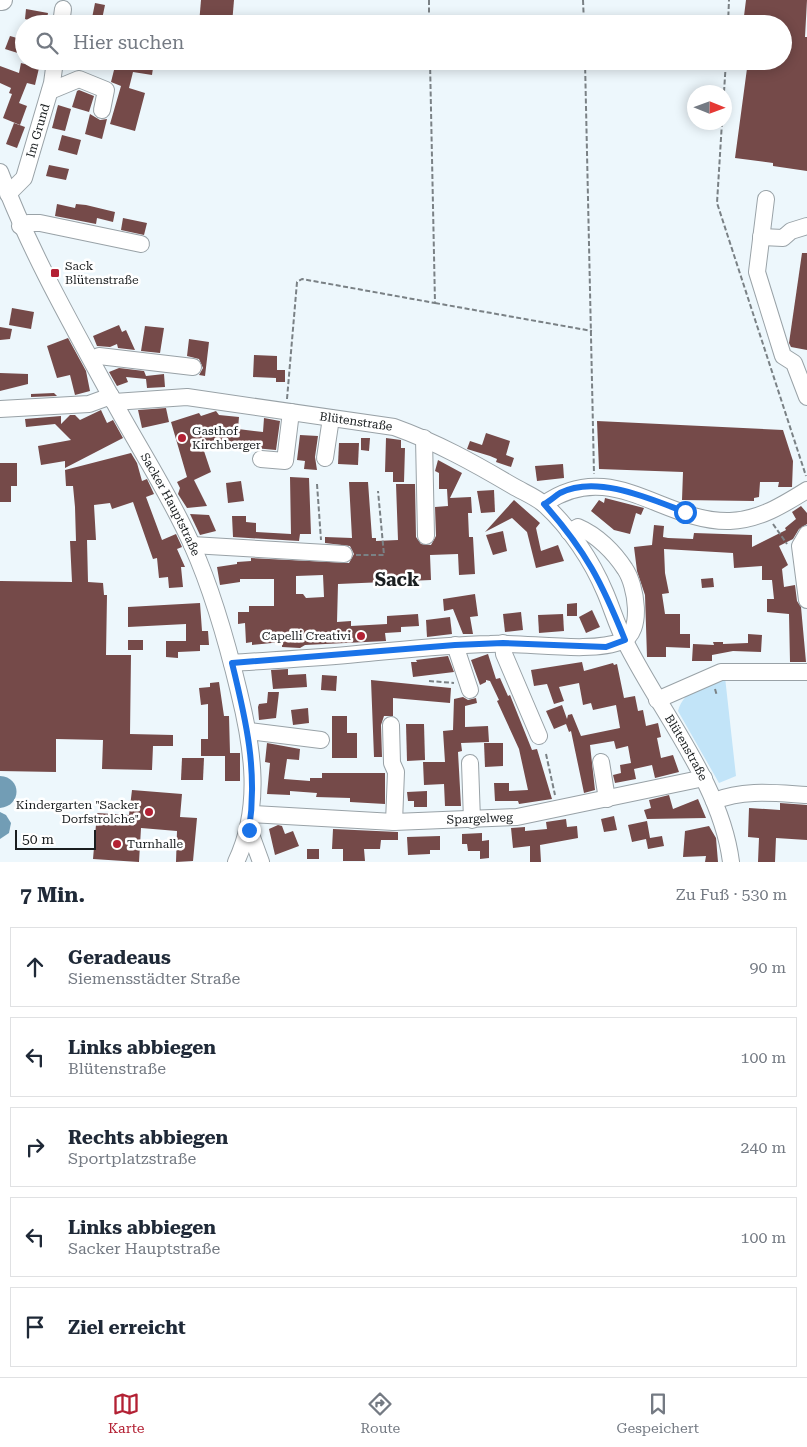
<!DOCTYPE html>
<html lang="de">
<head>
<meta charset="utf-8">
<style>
  :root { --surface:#fff; --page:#f6f6f7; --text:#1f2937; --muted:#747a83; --line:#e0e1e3; --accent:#b32134 }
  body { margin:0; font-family:"Roboto Serif",serif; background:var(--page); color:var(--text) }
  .compass { position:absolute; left:687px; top:85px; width:45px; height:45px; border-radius:50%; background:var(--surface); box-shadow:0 2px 12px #0003; rotate:91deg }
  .scale { position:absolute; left:15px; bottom:12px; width:81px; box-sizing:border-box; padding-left:5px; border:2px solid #1a1e20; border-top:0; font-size:14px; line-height:18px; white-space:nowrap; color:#1a1e20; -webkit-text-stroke:4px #fff; paint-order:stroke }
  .stop { position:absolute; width:15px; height:15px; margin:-11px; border:4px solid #1a73e8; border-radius:50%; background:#fff }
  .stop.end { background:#1a73e8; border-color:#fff; box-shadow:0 1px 5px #0008 }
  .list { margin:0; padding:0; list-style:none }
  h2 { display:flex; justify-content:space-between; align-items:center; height:65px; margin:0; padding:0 20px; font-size:21px }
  h2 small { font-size:16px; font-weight:400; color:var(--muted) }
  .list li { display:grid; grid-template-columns:32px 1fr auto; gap:15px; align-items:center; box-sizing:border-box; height:80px; margin:0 10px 10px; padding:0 10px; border:1px solid var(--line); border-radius:0px }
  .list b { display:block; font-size:19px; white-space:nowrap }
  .list p { margin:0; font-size:16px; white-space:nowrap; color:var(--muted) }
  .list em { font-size:16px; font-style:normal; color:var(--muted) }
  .icon { flex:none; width:28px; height:28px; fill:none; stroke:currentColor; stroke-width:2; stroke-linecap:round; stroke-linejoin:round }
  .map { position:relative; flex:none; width:807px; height:862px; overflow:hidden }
  .search { position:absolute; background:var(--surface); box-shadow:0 2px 12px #0003; left:15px; right:15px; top:15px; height:55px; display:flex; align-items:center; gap:12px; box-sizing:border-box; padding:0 18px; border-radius:28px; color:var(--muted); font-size:19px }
  .sheet { height:515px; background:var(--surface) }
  nav { display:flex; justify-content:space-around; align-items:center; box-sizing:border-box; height:70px; border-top:1px solid var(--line); background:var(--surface); font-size:14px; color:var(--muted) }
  nav a { display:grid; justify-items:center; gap:2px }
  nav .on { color:var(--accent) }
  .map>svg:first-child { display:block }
  .green { fill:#c2e4f8 }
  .water { fill:#729db5 }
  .building { fill:#754a49; fill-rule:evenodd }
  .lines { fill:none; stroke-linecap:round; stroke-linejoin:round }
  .minor-casing { stroke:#99a2a7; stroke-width:18 }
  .major-casing { stroke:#99a2a7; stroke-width:22 }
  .path { stroke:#7a8185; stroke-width:2; stroke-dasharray:5 2.5; stroke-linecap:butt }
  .minor { stroke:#fff; stroke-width:16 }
  .major { stroke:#fff; stroke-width:20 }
  .route { stroke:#1a73e8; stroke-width:6 }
  .poi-dot { fill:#b32134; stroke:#fff; stroke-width:2 }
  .labels { text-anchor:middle; stroke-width:5; stroke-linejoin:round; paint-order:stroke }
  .street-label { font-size:12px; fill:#1a1e20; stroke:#fff }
  .poi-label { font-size:12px; fill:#1a1e20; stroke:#fff; text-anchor:start }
  .district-label { font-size:18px; font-weight:bold; fill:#1a1e20; stroke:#fff }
</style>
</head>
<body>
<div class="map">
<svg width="807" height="862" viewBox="0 0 807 862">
  <rect width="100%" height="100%" fill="#edf7fc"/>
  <path class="green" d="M725,677L736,776L719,783L678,711C684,689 705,685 725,677Z"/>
  <g class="water">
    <path d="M0,776C22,777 22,806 0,808Z"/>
    <path d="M0,812L6,815L11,823L9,833L0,839Z"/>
  </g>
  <g class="building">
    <path d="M201,0H234L232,24H199Z"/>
    <path d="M746,0H807L805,37H807V171L773,166V163L735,158L748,61H783V24H743Z"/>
    <path d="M95,3L105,5L101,24H71L72,15L92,18Z"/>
    <path d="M26,9L48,13L46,24H27L28,20L25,19Z"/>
    <path d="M10,36L24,40V55L5,49Z"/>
    <path d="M108,61H154L152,75L133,72L129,88L145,93L135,131L110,124L121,86L111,82L114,70L107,69Z"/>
    <path d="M21,63L39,68L35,85L27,83L19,103L27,106L20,125L3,118L12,94L9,93L11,88L0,83V66L19,73Z"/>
    <path d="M79,90L94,96L89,112L72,107L77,91Z"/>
    <path d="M58,105L71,109L65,131L52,128Z"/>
    <path d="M90,114L100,120L107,119L102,139L85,134Z"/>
    <path d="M14,123L25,127L17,148L6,144Z"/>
    <path d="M62,135L81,140L77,155L58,150Z"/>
    <path d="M49,165L69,169L66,180L46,176Z"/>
    <path d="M57,204L75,208L76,204L86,205L115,212L113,222L97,218L96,224L55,216Z"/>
    <path d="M123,218L147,223L144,235L121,230Z"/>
    <path d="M802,253H807V350L791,347L789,343Z"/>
    <path d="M12,308L34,312L31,329L9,325Z"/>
    <path d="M119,325L122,332L126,330L135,350L118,348L117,344L110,347L97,346L93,336Z"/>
    <path d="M145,326L164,328L160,353L141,351Z"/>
    <path d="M0,327L12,329L10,339L0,340Z"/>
    <path d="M68,338L86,371L90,391L75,395L70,375L57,378L47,346Z"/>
    <path d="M189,339L209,342L205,376L199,375L203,368L199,359L187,356Z"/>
    <path d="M254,355L277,356V370H285V382H276V378L253,377Z"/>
    <path d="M119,368L144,371L146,376L164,374L165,387L147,388L146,379L126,377L128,382L117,386L109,372Z"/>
    <path d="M0,373L28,374V384L0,391Z"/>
    <path d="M54,393L57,396L31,397V394Z"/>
    <path d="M166,408L169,422L142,428L138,410Z"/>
    <path d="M101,410L107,423L113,420L123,438L65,468V461L41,465L38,446L71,440L55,424L26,427L25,419L61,416V424L70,415H75L80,420Z"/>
    <path d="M216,411L219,415L239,417L238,429L263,432L264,418L280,421L276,450L221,445L204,451L211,472L194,480L207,506L187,508L178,494L180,488L177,482L187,477L171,422L199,413L201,416Z"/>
    <path d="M597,421L783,430L793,461L792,487H778L779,482H760L759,497L754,498V501L682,500L683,472L599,469Z"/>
    <path d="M486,433L510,441L506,455L514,458L511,467L496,462L497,459L490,456L467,449L470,441L482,445Z"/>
    <path d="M300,435L318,436L315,457L317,470L304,469L305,461L297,460Z"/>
    <path d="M361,438H370L369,451L361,450Z"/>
    <path d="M386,438L401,440V448H405L404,482H393V472H385Z"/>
    <path d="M339,443H359L358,465L338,464Z"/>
    <path d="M131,453L137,463L142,481L147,479L154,494L146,497L162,540L176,534L182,547L177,549L185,567H181L183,587L169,588L168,577L159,578L157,558L153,559L133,502L112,509L110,503L94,505L96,540H87L88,582L103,583L104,595H107L106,655H131L130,734L173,735V746H153L152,770L102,769L103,740L56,739V772L0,771V581L72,582L70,541H76L75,507L73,486H66L65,470Z"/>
    <path d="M438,460L462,473L450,498L471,497L472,513H468L469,537H473L475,574L459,575L458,554L430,555L431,580L338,584L337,622L351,621V626L387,624V616L418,614L419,626L401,627V632L385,633L386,641L305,645L300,648L282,647V642L252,645V642L246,643L245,623L238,624V612H249V606H274V579H240V582L220,585L217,567L237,564V562L251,561V558L349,563L354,554L350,546L325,543V537L352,538L349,482H368L372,538H376V541L398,540L396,484H415L416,537L421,544L431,545L436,536L435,507L448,506L447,489H439V473L435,471ZM323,575L324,597L306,598L303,594H296V576Z"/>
    <path d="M0,463H17V486H11V502H0Z"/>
    <path d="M563,464L564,478L537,481L535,466Z"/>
    <path d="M290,477L309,478L311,534H300L299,541L233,537L232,516H246V522L256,523V532L291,534Z"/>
    <path d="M241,481L244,501L228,503L226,483Z"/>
    <path d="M494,490L495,512L481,513L477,491Z"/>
    <path d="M605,498L644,508L641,515L636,513L630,534L614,530L591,511L599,500L604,503Z"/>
    <path d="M514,500L540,523L536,528L541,551L558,545L564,561L536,568L527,532L512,518L485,532Z"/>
    <path d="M801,506L807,513V524L799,529L793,539L779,546L788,565L782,569L784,587L795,585L797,601L801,607L806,662H790L789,614L767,612V599H774L772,580H762V566L734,568L733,553L664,549L665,573L669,593L662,594L665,614H680V634H690V648L666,647V657H647L645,595L637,571L634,547L652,545L654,525L664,526L663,537L668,538L693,539L694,533L752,535V547L786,530L785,528L796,519L792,512Z"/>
    <path d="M190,514L209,515L216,531L200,535Z"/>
    <path d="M503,531L507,551L493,555L486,535Z"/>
    <path d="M713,578L714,587L702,588L701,579Z"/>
    <path d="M475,594L478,616L470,617L473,634H463L453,609L444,611L443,599Z"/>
    <path d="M200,603L202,631H208L209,645H200V651L178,652V658L166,657V641H186V624L128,627V607Z"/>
    <path d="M577,603V616H567V604Z"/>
    <path d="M592,610L600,627L586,633L579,617Z"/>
    <path d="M521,612L523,630L505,632L503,614Z"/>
    <path d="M563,614L564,631L539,633L538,615Z"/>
    <path d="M450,617L452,634L427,637L426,620Z"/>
    <path d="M748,634L762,635L761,652L733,651L712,655V661H692L693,644L714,645L713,642H723V644L748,643Z"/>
    <rect x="128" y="640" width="15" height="10"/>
    <path d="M488,654L496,679L492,680L500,678L508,696L510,695L532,750L537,749L552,799L519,804L518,801H495L494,783H509V791L528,790L519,749L497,701L499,700L490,681L486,680V682L480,685L471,660Z"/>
    <path d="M448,656L454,672L413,677L411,662H417L416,660Z"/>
    <path d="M582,662L584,671L613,663L614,665L617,664L624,698L635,696L638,711L643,710L646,726L658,723L661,737L657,738L661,758L673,755L679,772L655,778L652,765L634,769L636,779L615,783L613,775L621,773L620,765L631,763L628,746L616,749L614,741L590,745L595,790L584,793L571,731L569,732L566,724L554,729L546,711L562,705L567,719L568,715L572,714L581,736L620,728L616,705L593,710L591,703L583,705L579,683L559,687L564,701L554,704L547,684L534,686L531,670Z"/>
    <path d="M288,669V675L306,674L307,687L273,689L271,670Z"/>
    <path d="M322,675L337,676L336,691L321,690Z"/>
    <path d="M371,680L451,688L450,703L393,698V716H384L381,725L382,757H374Z"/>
    <path d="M219,682L224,716H229L230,753H240V781H225V756H201V739H208V704L201,705L199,688L210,687V683Z"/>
    <path d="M268,692H279L276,718L259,720L258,707L259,704L267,703Z"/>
    <path d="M463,697L468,700L476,698L477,703L465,706V727L488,726L489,742L461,743L462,751L458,752L461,806H445L444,784L424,785L423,762H445L443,731L453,730L454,699Z"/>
    <path d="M308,708L309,723L293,725L291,710Z"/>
    <path d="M332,716H347V733H357V758H332Z"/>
    <path d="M406,724H424L425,760L407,761Z"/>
    <path d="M267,743L300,749L299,760L287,759L284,779L310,781V778H322V773H385V804L350,802V798L316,797L317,793L290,791V795L267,794L270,763L265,762Z"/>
    <path d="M484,743H503V766L485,767Z"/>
    <path d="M182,758H204L203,780H181Z"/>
    <path d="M132,790L182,794L180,817L197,818L193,861L176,862L177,831L141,828L139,862L93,859L97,813L129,815Z"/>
    <path d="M427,791V807H414V801H408L407,792Z"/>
    <path d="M669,795L673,809L698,799L706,818L647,819L644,810L651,808L649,800Z"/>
    <path d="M780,803L807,805V840L776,838L775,862H758L759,838L748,837L749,808L780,810Z"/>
    <path d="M614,816L617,830L604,832L601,819Z"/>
    <path d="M566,819L567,827L577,826L578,838L540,845L541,862H530V846L513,848L511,828L525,827V831L547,829L546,822Z"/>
    <path d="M647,821L650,838L662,836L664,846L648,849L646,839L632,842L628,825Z"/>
    <path d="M278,825L282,826L285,834L293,831L299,846L275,855L269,829Z"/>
    <path d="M709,826L716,838L718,862H705L706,856L683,857L685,831Z"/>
    <path d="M333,829L398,832V840H381L380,849H364L365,861H343V849H332Z"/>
    <path d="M482,833V841L489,840V858L480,859V851H468L467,844H462V834Z"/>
    <path d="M440,836V850H430V854L408,855L407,837Z"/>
    <rect x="307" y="849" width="12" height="10"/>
  </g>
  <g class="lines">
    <defs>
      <g id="minor">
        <path d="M61,24L63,9"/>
        <path d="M50,91L79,79L106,90L102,110"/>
        <path id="s1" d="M0,172C30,252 73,327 114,402C140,450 170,495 192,545C213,592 227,642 239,692C253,749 262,807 236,862"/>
        <path id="s2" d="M8,194L24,178L52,83L55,61"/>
        <path d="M766,199L757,272L783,356L794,363L807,397"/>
        <path d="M20,226L28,223H40L141,244"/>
        <path d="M761,237L783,238L791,231L807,226"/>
        <path d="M92,359L99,356L193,367"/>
        <path id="s3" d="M114,402L187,397L394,427C436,442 474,463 513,486C523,492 536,497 545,505C570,528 592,561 605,592C612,608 617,626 625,641C660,712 721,783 731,862"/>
        <path d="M0,409L89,404L111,396"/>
        <path d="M424,438L426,536"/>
        <path d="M325,458L331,418"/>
        <path d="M261,459L285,461L291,412"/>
        <path d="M544,504C612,456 663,523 730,521C759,520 783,505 807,490"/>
        <path d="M807,534L800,546L807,600"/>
        <path d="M192,545L344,554"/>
        <path d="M503,643L504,654L539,736"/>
        <path d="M455,645L470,690"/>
        <path d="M232,663C274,660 316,658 357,654C401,650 445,645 490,644C525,642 592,654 622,641C644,632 636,585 625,569C614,552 597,535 578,527L569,532"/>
        <path d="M657,700L721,672H807"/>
        <path d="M391,725L392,763L396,772L394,822"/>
        <path d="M249,731L321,740"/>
        <path d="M601,762L607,799"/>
        <path d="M470,763L472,820"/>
        <path d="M714,801C745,789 774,793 807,795"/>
        <path id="s4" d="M252,814L394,822L517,817L704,778"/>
        <path d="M249,829L261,862"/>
      </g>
      <path id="major" d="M0,0H2"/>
    </defs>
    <use href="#minor" class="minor-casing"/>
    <use href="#major" class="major-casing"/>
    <g class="path">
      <path d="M429,0V24"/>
      <path d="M583,0L584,24"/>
      <path d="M728,24L729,0"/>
      <path d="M585,61L594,474"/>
      <path d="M724,92L726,61"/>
      <path d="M722,122L717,203L806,476"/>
      <path d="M435,303L592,331"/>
      <path d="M287,399L297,282L302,279L435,303L430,61"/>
      <path d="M317,484L321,540"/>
      <path d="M773,524L787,544"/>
      <path d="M356,555H384L378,491"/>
      <path d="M429,681L454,683"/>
      <path d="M715,689L717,696"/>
      <path d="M546,754L555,795"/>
    </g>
    <use href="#minor" class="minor"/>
    <use href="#major" class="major"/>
  </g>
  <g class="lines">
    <path class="route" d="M249,830C258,771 246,720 232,663L455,645L503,643L606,647L625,640C602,583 586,551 544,504C550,501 555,496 560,493C596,474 651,499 685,512"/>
  </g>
  <g class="poi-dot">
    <rect x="50" y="268" width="10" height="10" rx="2.5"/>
    <circle cx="182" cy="438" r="5"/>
    <circle cx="361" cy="636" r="5"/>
    <circle cx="149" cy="812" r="5"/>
    <circle cx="117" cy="844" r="5"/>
  </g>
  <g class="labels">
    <g class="street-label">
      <text dy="4" stroke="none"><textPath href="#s2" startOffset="72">Im Grund</textPath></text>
      <text dy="4" stroke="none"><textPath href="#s3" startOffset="244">Blütenstraße</textPath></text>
      <text dy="4" stroke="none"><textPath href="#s1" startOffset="374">Sacker Hauptstraße</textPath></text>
      <text dy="4" stroke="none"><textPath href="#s3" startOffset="735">Blütenstraße</textPath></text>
      <text dy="4" stroke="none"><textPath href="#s4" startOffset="228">Spargelweg</textPath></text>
    </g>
    <g class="poi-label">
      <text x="65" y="270">Sack<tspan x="65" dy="14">Blütenstraße</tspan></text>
      <text x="192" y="435">Gasthof<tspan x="192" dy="14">Kirchberger</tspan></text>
      <text x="351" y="640" text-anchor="end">Capelli Creativi</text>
      <text x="139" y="809" text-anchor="end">Kindergarten "Sacker<tspan x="139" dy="14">Dorfstrolche"</tspan></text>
      <text x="127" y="848">Turnhalle</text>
    </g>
    <g class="district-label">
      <text x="397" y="586">Sack</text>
    </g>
  </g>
</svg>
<svg class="compass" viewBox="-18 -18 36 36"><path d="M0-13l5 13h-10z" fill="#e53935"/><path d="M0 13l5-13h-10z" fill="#747a83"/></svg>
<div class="scale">50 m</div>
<div class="stop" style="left:685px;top:512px"></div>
<div class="stop end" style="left:249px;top:830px"></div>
<div class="search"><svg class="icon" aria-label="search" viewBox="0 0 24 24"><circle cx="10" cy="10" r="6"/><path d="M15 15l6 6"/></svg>Hier suchen</div>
</div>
<section class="sheet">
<h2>7 Min.<small>Zu Fuß · 530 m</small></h2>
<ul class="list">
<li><svg class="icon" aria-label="ahead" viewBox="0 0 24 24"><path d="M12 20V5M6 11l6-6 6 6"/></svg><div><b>Geradeaus</b><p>Siemensstädter Straße</p></div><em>90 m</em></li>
<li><svg class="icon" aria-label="left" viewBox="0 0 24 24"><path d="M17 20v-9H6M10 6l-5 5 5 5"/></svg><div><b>Links abbiegen</b><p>Blütenstraße</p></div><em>100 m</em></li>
<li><svg class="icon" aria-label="right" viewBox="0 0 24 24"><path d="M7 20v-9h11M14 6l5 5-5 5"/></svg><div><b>Rechts abbiegen</b><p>Sportplatzstraße</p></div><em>240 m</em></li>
<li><svg class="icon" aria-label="left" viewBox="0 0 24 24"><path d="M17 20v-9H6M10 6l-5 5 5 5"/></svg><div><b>Links abbiegen</b><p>Sacker Hauptstraße</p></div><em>100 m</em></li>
<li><svg class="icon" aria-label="arrive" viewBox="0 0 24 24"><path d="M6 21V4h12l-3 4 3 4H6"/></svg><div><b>Ziel erreicht</b></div></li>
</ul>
</section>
<nav>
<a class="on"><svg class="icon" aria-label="map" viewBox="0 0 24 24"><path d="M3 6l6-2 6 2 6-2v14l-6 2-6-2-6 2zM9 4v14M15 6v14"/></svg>Karte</a>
<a><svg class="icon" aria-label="directions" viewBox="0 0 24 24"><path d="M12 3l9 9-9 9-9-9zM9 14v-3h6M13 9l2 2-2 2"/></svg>Route</a>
<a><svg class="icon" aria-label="saved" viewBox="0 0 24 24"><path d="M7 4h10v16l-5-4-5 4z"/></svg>Gespeichert</a>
</nav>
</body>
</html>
